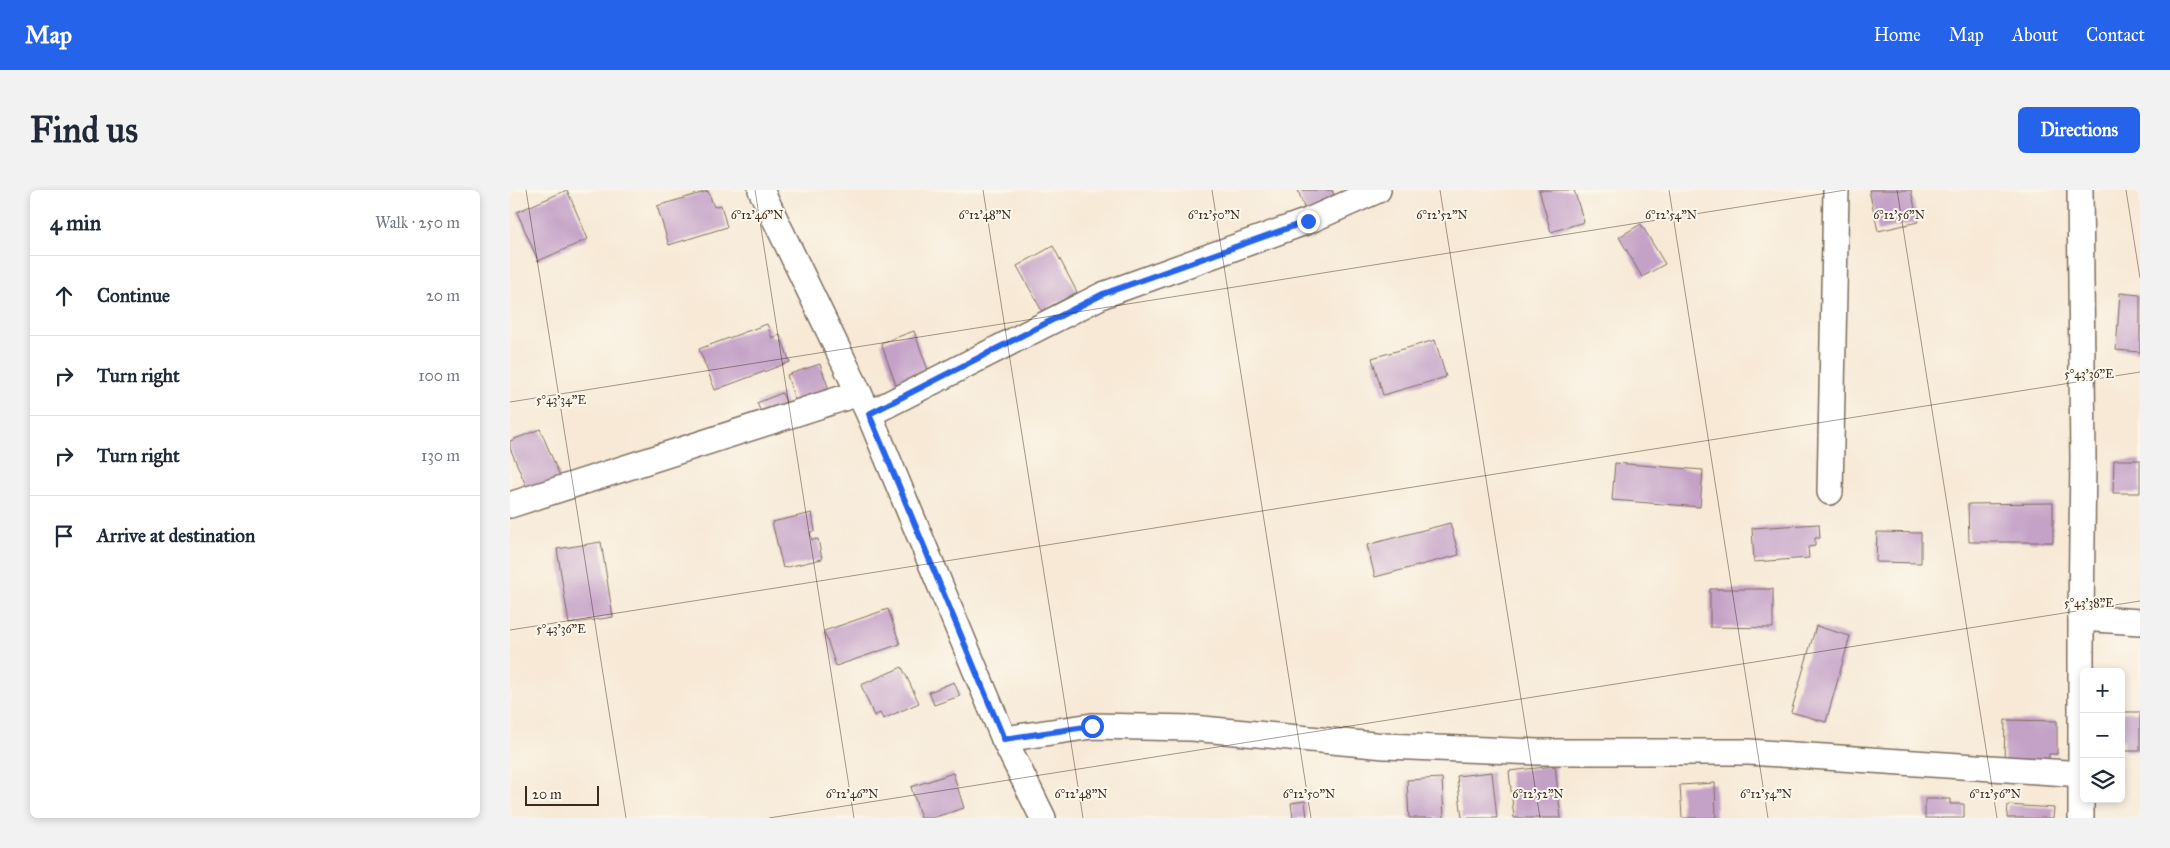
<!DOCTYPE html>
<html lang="en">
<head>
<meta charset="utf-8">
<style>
  :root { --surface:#fff; --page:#f2f2f3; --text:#1f2937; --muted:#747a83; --line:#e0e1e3; --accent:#2563eb }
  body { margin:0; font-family:"IM FELL Great Primer",serif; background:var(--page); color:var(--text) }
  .controls { position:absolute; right:15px; bottom:15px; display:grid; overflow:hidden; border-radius:8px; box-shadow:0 2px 8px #0003 }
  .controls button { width:45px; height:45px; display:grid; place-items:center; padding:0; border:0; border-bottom:1px solid var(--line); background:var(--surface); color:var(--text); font:25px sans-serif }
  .scale { position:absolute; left:15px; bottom:12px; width:74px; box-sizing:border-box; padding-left:5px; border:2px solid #3b2a1e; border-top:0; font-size:14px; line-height:18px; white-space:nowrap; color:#3b2a1e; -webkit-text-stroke:4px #fbf7ec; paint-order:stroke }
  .stop { position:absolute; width:15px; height:15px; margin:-11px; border:4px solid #2563eb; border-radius:50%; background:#fff }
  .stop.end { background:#2563eb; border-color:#fff; box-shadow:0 1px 5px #0008 }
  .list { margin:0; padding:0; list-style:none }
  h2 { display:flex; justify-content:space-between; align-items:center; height:65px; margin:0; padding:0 20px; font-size:21px }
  h2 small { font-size:16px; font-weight:400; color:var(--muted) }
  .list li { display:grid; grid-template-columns:32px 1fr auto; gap:15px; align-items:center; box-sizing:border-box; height:80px; padding:0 20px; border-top:1px solid var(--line) }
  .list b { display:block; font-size:19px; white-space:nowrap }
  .list em { font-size:16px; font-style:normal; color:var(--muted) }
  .icon { flex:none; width:28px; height:28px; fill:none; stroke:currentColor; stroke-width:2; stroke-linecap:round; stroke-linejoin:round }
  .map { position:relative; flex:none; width:1630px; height:628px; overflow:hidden; border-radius:8px }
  header { display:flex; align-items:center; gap:30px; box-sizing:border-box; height:70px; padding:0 25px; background:var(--accent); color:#fff }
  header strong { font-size:24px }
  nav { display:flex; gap:28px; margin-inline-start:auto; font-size:18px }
  .intro { display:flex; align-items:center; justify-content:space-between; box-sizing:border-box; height:120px; padding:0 30px }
  h1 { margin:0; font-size:35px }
  .button { padding:12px 22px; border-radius:8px; background:var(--accent); color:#fff; font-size:18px; font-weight:700 }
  main { display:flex; gap:30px; padding:0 30px }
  aside { flex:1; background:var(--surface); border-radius:8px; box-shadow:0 2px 8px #0003 }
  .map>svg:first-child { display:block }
  .building { fill:#c4a1c7 }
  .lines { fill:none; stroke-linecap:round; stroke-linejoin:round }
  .minor-casing { stroke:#7d6d5e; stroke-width:28 }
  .minor { stroke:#fff; stroke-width:25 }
  .route { stroke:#2563eb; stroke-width:6 }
  .ticks { fill:none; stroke:#3b2a1e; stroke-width:1; stroke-opacity:0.45 }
  .ticks-label { font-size:12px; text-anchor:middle; fill:#3b2a1e; stroke:#fbf7ec; stroke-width:4; stroke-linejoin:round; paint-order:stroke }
</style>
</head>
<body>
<header>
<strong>Map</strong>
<nav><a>Home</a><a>Map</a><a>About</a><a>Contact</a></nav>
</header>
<div class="intro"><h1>Find us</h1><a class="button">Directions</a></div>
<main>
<aside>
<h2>4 min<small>Walk · 250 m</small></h2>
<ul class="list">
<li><svg class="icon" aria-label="ahead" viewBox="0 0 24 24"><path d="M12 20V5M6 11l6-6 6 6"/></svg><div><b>Continue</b></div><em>20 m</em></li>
<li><svg class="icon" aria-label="right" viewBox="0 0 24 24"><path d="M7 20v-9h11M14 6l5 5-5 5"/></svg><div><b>Turn right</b></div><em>100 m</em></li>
<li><svg class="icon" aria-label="right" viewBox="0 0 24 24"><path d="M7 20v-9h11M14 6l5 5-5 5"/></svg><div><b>Turn right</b></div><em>130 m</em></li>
<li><svg class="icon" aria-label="arrive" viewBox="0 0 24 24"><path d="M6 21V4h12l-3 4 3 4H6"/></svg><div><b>Arrive at destination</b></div></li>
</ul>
</aside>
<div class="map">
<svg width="1630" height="628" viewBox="0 0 1630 628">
  <rect width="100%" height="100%" fill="#fbf7ec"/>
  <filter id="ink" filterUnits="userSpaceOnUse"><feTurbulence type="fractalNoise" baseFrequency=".02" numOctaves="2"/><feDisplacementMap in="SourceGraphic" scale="10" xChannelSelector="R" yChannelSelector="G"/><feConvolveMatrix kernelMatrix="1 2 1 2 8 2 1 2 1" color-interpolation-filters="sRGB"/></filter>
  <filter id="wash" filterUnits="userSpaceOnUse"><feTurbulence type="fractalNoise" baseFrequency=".0096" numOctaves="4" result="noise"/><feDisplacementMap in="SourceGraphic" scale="20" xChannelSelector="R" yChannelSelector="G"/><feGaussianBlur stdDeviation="1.12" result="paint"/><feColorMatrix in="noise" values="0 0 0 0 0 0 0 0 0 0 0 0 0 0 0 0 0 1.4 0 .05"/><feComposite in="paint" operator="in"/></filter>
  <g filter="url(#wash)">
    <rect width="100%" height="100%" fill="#f7e9d6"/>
    <g id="blocks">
      <g class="building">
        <path d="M57,0L78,49L28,71L7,22Z"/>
        <path d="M788,0H822L827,13L796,24Z"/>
        <path d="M1029,0H1064L1074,32L1041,42Z"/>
        <path d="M1359,0H1401L1408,32L1368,41Z"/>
        <path d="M198,1L204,17L211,15L217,37L159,55L147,16Z"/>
        <path d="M1131,34L1155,74L1132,87L1109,47Z"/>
        <path d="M543,56L567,102L532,121L507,76Z"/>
        <path d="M1610,103L1630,105V162L1606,160Z"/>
        <path d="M257,134L262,148L270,145L280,172L205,200L189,159Z"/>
        <path d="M404,141L419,183L386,195L371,153Z"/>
        <path d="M925,150L936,187L873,205L862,168Z"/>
        <path d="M310,174L322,208L288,220L277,185Z"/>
        <path d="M272,203L279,219L254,229L247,213Z"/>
        <path d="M30,239L52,291L20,305L0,258V251Z"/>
        <path d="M1604,270H1630V303H1603Z"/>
        <path d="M1105,273L1193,280L1190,317L1102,310Z"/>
        <path d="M1543,313V352H1459L1458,314Z"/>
        <path d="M302,323L305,341L300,342L302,350L308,349L312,369L273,378L262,332Z"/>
        <path d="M940,333L949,365L865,387L857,355Z"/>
        <path d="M1309,334L1310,348H1305V356L1298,357L1299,368L1244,372L1242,338Z"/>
        <path d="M1367,342L1411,343V373L1366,372Z"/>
        <path d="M91,352L103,427L59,434L47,359Z"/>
        <path d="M1200,399H1263V438L1200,437Z"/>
        <path d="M378,419L390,454L326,476L314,441Z"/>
        <path d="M1306,436L1340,446L1316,532L1281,522Z"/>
        <path d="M392,477L409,513L373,529L370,523L364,526L351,495Z"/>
        <path d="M444,492L450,506L424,515L419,502Z"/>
        <path d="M1613,522H1630V561H1614V550H1611Z"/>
        <path d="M1495,530L1547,531V564H1539V574L1494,573Z"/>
        <path d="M1045,576L1051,628H1004L999,581Z"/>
        <path d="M982,582L987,628H952L947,586Z"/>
        <path d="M443,583L454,618L422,628H411L401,597Z"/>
        <path d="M932,588L934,628H899L897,590Z"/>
        <path d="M1205,593L1206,628H1172L1170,595Z"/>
        <path d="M1415,609H1440V614H1454V628H1415Z"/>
        <path d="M795,611L797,628H783L781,613Z"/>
        <path d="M1498,615L1544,618L1543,628H1497Z"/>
      </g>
    </g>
  </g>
  <g filter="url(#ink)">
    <use href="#blocks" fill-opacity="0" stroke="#7d6d5e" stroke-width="1"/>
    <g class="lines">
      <defs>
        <g id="minor">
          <path d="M251,0L359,224L494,549L533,628"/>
          <path d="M1570,0L1573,268L1571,428V628"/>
          <path d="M359,224L593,105L798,31L868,0"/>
          <path d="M1320,302L1326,0"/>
          <path d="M0,315L349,203"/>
          <path d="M1571,428L1630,432"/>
          <path d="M494,549L582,536L682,538L875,556L1028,562H1239L1572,584"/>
        </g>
      </defs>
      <use href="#minor" class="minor-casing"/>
      <use href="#minor" class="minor"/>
    </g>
  </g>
  <g class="lines" filter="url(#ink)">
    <path class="route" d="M582,536L494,549L359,224L593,104L798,31"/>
  </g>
  <path class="ticks" d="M16,0L116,628M245,0L344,628M473,0L573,628M702,0L801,628M930,0L1030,628M1159,0L1258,628M1387,0L1487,628M1616,0L1630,88M0,212L1336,0M0,440L1630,182M259,628L1630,411"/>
  <g class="ticks-label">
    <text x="247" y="29">6°12'46"N</text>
    <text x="475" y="29">6°12'48"N</text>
    <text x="704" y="29">6°12'50"N</text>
    <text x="932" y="29">6°12'52"N</text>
    <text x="1161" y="29">6°12'54"N</text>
    <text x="1389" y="29">6°12'56"N</text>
    <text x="1579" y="188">5°43'36"E</text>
    <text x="51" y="214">5°43'34"E</text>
    <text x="1579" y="417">5°43'38"E</text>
    <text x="51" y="443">5°43'36"E</text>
    <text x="342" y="608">6°12'46"N</text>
    <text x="571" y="608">6°12'48"N</text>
    <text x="799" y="608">6°12'50"N</text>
    <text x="1028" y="608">6°12'52"N</text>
    <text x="1256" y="608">6°12'54"N</text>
    <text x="1485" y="608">6°12'56"N</text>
  </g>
</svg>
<div class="controls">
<button>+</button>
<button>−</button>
<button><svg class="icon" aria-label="layers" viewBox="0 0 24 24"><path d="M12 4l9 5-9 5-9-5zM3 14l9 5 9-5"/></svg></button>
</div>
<div class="scale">20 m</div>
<div class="stop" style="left:582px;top:536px"></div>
<div class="stop end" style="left:798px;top:31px"></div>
</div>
</main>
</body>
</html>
